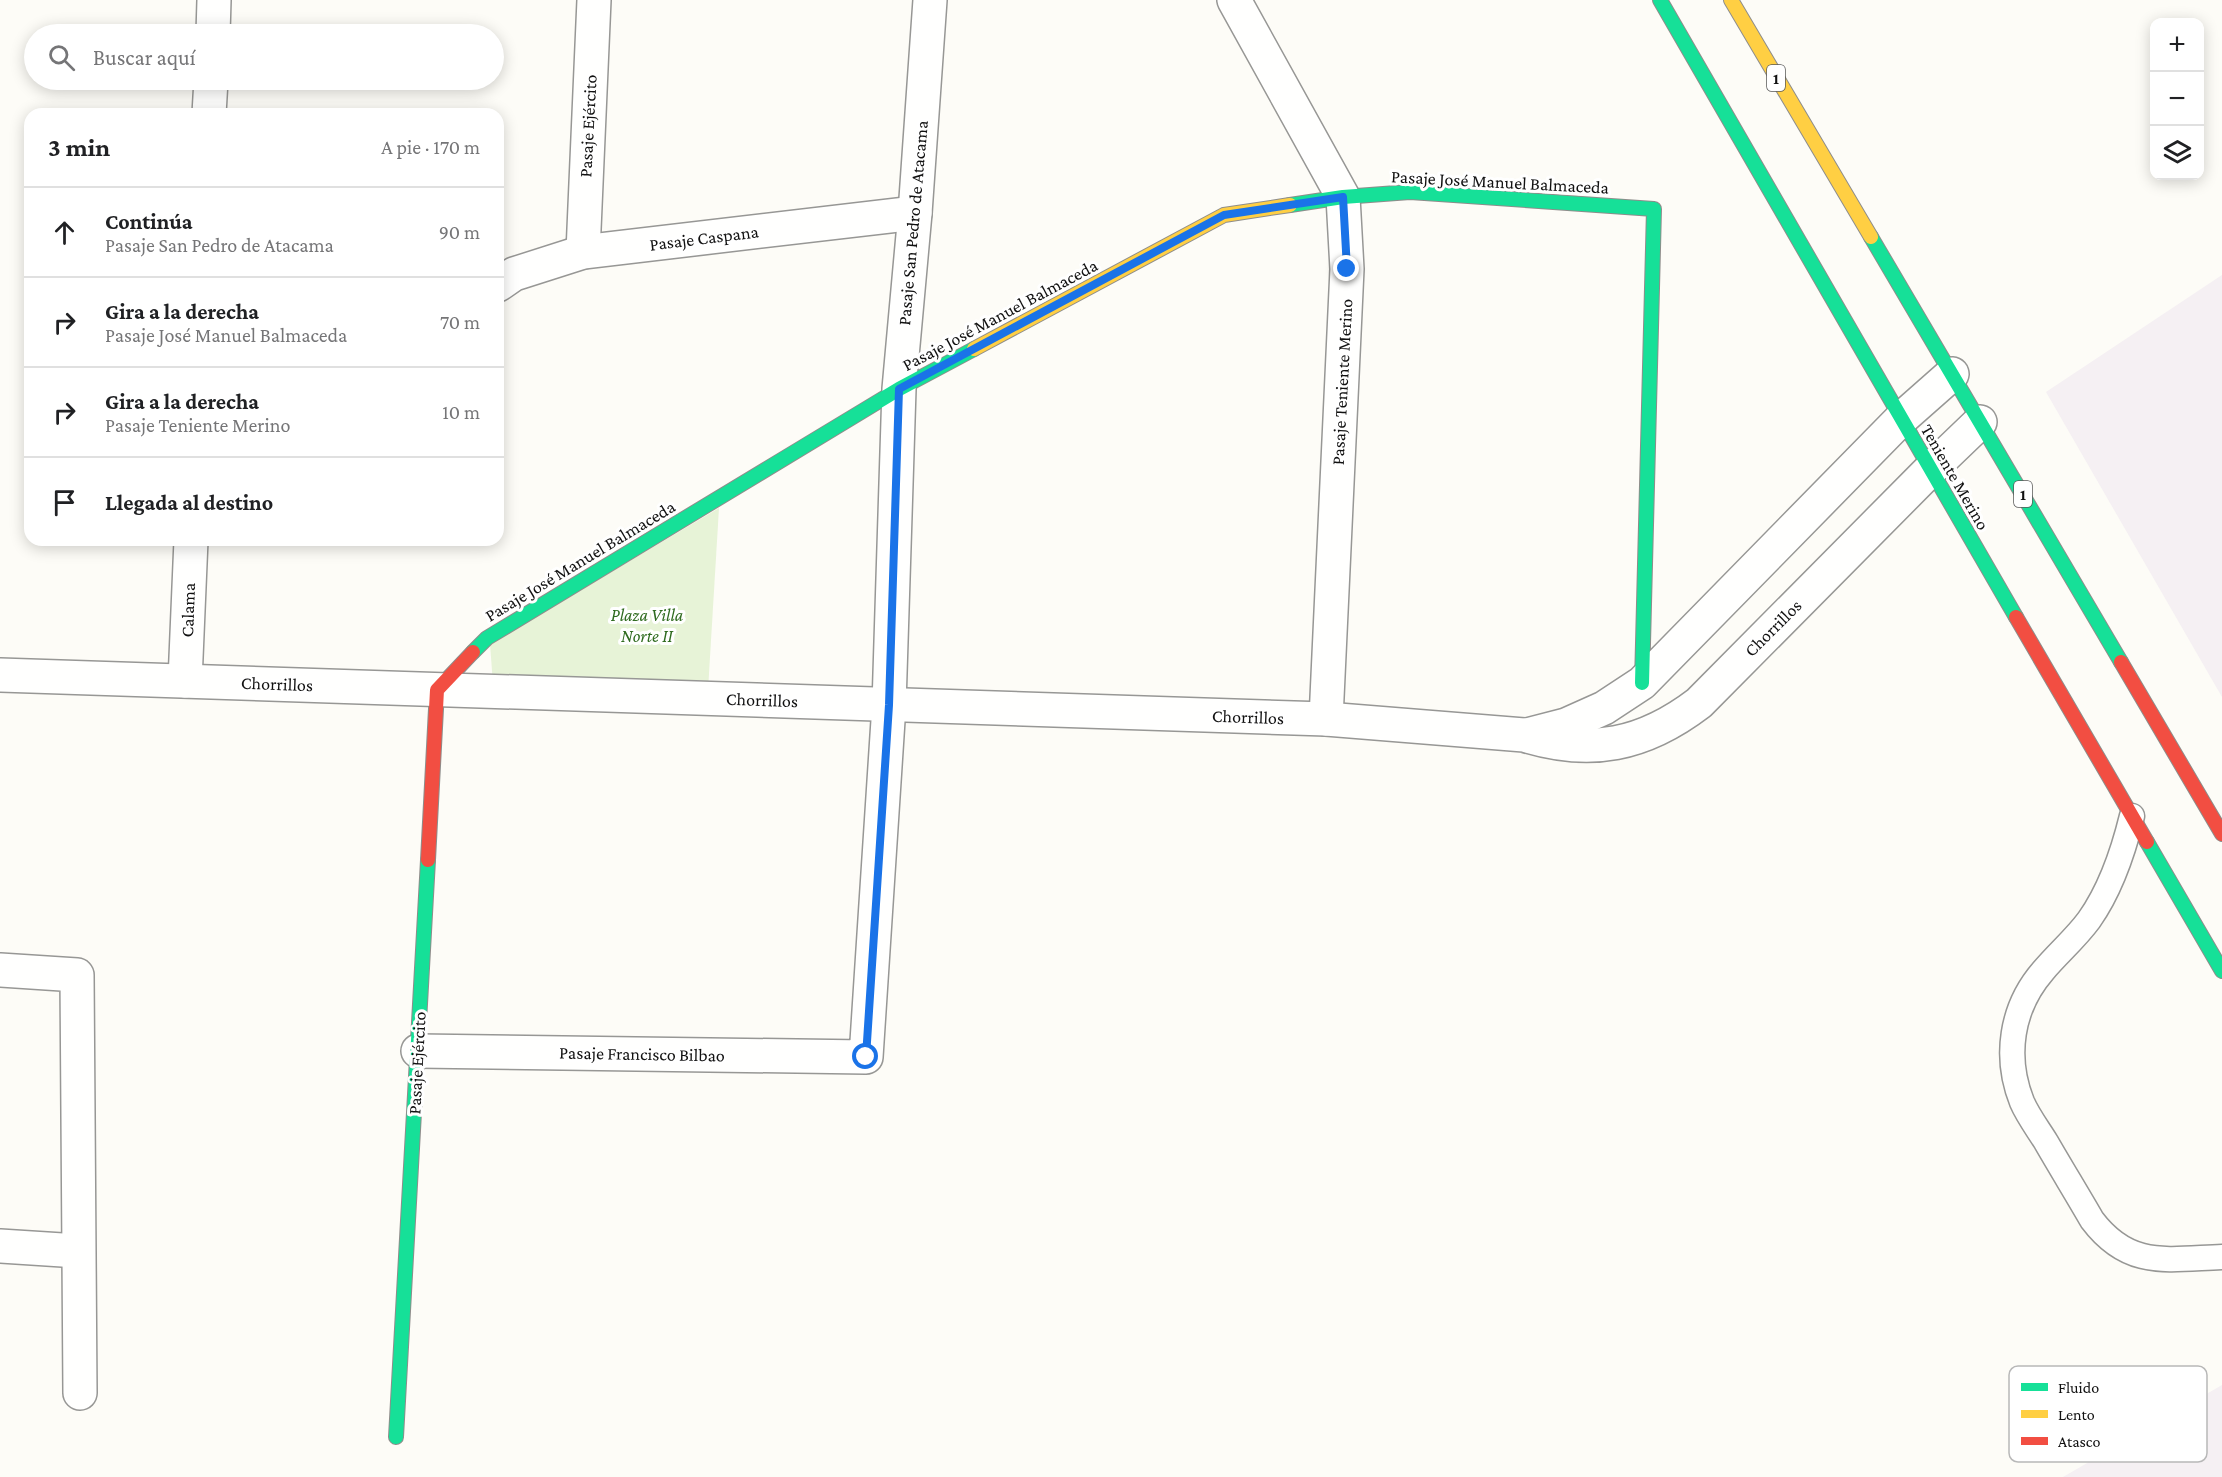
<!DOCTYPE html>
<html lang="es">
<head>
<meta charset="utf-8">
<style>
  :root { --surface:#fff; --page:#f6f6f6; --text:#202124; --muted:#757577; --line:#e0e0e0 }
  body { margin:0; font-family:"Crimson Pro",serif; background:var(--page); color:var(--text) }
  .controls { position:absolute; right:18px; top:18px; display:grid; overflow:hidden; border-radius:12px; box-shadow:0 3px 15px #0003 }
  .controls button { width:54px; height:54px; display:grid; place-items:center; padding:0; border:0; border-bottom:2px solid var(--line); background:var(--surface); color:var(--text); font:30px sans-serif }
  .stop { position:absolute; width:18px; height:18px; margin:-14px; border:4px solid #1a73e8; border-radius:50%; background:#fff }
  .stop.end { background:#1a73e8; border-color:#fff; box-shadow:0 2px 6px #0008 }
  .list { margin:0; padding:0; list-style:none }
  h2 { display:flex; justify-content:space-between; align-items:center; height:78px; margin:0; padding:0 24px; font-size:26px }
  h2 small { font-size:20px; font-weight:400; color:var(--muted) }
  .list li { display:grid; grid-template-columns:39px 1fr auto; gap:18px; align-items:center; box-sizing:border-box; height:90px; padding:0 24px; border-top:2px solid var(--line) }
  .list b { display:block; font-size:22px; white-space:nowrap }
  .list p { margin:0; font-size:20px; white-space:nowrap; color:var(--muted) }
  .list em { font-size:20px; font-style:normal; color:var(--muted) }
  .icon { flex:none; width:33px; height:33px; fill:none; stroke:currentColor; stroke-width:2; stroke-linecap:round; stroke-linejoin:round }
  .map { position:relative; flex:none; width:2222px; height:1477px; overflow:hidden }
  .search { position:absolute; background:var(--surface); box-shadow:0 3px 15px #0003; left:24px; top:24px; width:480px; height:66px; display:flex; align-items:center; gap:15px; box-sizing:border-box; padding:0 21px; border-radius:33px; color:var(--muted); font-size:22px }
  .panel { position:absolute; background:var(--surface); box-shadow:0 3px 15px #0003; left:24px; top:108px; width:480px; height:438px; border-radius:18px }
  .map>svg:first-child { display:block }
  .industrial { fill:#f5f0f3 }
  .green { fill:#e7f3d7 }
  .lines { fill:none; stroke-linecap:round; stroke-linejoin:round }
  .lane-casing { stroke:#979795; stroke-width:27 }
  .street-casing { stroke:#979795; stroke-width:36 }
  .fast-casing { stroke:#8e8d8b; stroke-width:16 }
  .slow-casing { stroke:#8e8d8b; stroke-width:16 }
  .jam-casing { stroke:#8e8d8b; stroke-width:16 }
  .lane { stroke:#fffffe; stroke-width:24 }
  .street { stroke:#fffffe; stroke-width:33 }
  .fast { stroke:#16e098; stroke-width:14 }
  .slow { stroke:#ffcf43; stroke-width:14 }
  .jam { stroke:#f24e42; stroke-width:14 }
  .route { stroke:#1a73e8; stroke-width:8 }
  .labels { text-anchor:middle; stroke-width:6; stroke-linejoin:round; paint-order:stroke }
  .shield { fill:#fff; stroke:#585858; stroke-width:1.5 }
  .shield-label { font-size:16px; font-weight:bold; fill:#111 }
  .street-label { font-size:18px; fill:#111; stroke:#fff }
  .park-label { font-size:18px; font-style:italic; fill:#2f6b1f; stroke:#fff }
  .key { fill:#fff; stroke:#b8b8b8; stroke-width:1.5 }
  .key-label { font-size:16px; fill:#111 }
</style>
</head>
<body>
<div class="map">
<svg width="2222" height="1477" viewBox="0 0 2222 1477">
  <rect width="100%" height="100%" fill="#fdfcf7"/>
  <g class="industrial">
    <path d="M2222,275V697L2046,392Z"/>
    <path d="M2222,1385V1477H2063Z"/>
  </g>
  <path class="green" d="M719,508L708,690L493,684L490,644Z"/>
  <g class="lines">
    <defs>
      <path id="lane" d="M2132,816C2123,853 2111,889 2089,920C2075,939 2058,953 2043,971C2011,1008 2004,1057 2022,1102C2028,1116 2038,1129 2046,1142C2061,1168 2077,1194 2092,1220C2129,1269 2167,1259 2222,1257"/>
      <g id="street">
        <path d="M1234,0L1343,197L1347,269L1326,719"/>
        <path d="M213,34L214,0"/>
        <path d="M209,114L211,80"/>
        <path d="M583,252L594,0"/>
        <path d="M498,285L514,274L583,252L915,213"/>
        <path d="M0,675L1326,719L1524,735C1591,756 1644,745 1699,703L1930,470L1980,422"/>
        <path d="M185,681L191,540"/>
        <path d="M1527,735L1566,725L1604,708L1642,683L1901,419L1952,374"/>
        <path d="M0,970L77,975L80,1393"/>
        <path d="M418,1051L866,1057L889,705L899,389L915,213L930,0"/>
        <path d="M0,1246L78,1251"/>
      </g>
      <g id="fast">
        <path d="M1660,0L2016,617"/>
        <path d="M1290,205L1343,197L1410,192L1654,209L1642,683"/>
        <path d="M1871,237L2121,662"/>
        <path d="M473,652L487,638L899,389L974,349"/>
        <path d="M2147,842L2222,971"/>
        <path d="M396,1437L428,860"/>
      </g>
      <g id="slow">
        <path d="M1731,0L1871,237"/>
        <path d="M974,349L1224,215L1290,205"/>
      </g>
      <g id="jam">
        <path d="M2016,617L2147,842"/>
        <path d="M2121,662L2222,834"/>
        <path d="M428,860L437,690L473,652"/>
      </g>
    </defs>
    <use href="#lane" class="lane-casing"/>
    <use href="#street" class="street-casing"/>
    <use href="#fast" class="fast-casing"/>
    <use href="#slow" class="slow-casing"/>
    <use href="#jam" class="jam-casing"/>
    <use href="#lane" class="lane"/>
    <use href="#street" class="street"/>
    <use href="#fast" class="fast"/>
    <use href="#slow" class="slow"/>
    <use href="#jam" class="jam"/>
  </g>
  <g class="lines">
    <path class="route" d="M866,1057L889,705L899,389L1224,215L1343,197L1347,269"/>
  </g>
  <g class="labels">
    <g class="shield">
      <rect x="1767" y="65" width="18" height="26" rx="4.5"/>
      <rect x="2014" y="481" width="18" height="26" rx="4.5"/>
    </g>
    <g class="shield-label">
      <text x="1776" y="84">1</text>
      <text x="2023" y="500">1</text>
    </g>
    <g class="street-label">
      <text transform="translate(588 126) rotate(-87)" y="6">Pasaje Ejército</text>
      <text transform="translate(1500 182) rotate(3)" y="6">Pasaje José Manuel Balmaceda</text>
      <text transform="translate(913 223) rotate(-85)" y="6">Pasaje San Pedro de Atacama</text>
      <text transform="translate(704 238) rotate(-7)" y="6">Pasaje Caspana</text>
      <text transform="translate(1000 315) rotate(-28)" y="6">Pasaje José Manuel Balmaceda</text>
      <text transform="translate(1342 382) rotate(-87)" y="6">Pasaje Teniente Merino</text>
      <text transform="translate(1955 477) rotate(60)" y="6">Teniente Merino</text>
      <text transform="translate(580 561) rotate(-31)" y="6">Pasaje José Manuel Balmaceda</text>
      <text transform="translate(188 610) rotate(-88)" y="6">Calama</text>
      <text transform="translate(1773 628) rotate(-45)" y="6">Chorrillos</text>
      <text transform="translate(277 684) rotate(2)" y="6">Chorrillos</text>
      <text transform="translate(762 700) rotate(2)" y="6">Chorrillos</text>
      <text transform="translate(1248 717) rotate(2)" y="6">Chorrillos</text>
      <text transform="translate(642 1054) rotate(1)" y="6">Pasaje Francisco Bilbao</text>
      <text transform="translate(417 1063) rotate(-87)" y="6">Pasaje Ejército</text>
    </g>
    <g class="park-label">
      <text x="647" y="621">Plaza Villa<tspan x="647" dy="21">Norte II</tspan></text>
    </g>
  </g>
  <rect x="2009" y="1366" width="198" height="96" rx="9" class="key"/>
  <rect x="2021" y="1383" width="27" height="8" fill="#16e098"/>
  <rect x="2021" y="1410" width="27" height="8" fill="#ffcf43"/>
  <rect x="2021" y="1437" width="27" height="8" fill="#f24e42"/>
  <g class="key-label">
    <text x="2058" y="1393">Fluido</text>
    <text x="2058" y="1420">Lento</text>
    <text x="2058" y="1447">Atasco</text>
  </g>
</svg>
<div class="controls">
<button>+</button>
<button>−</button>
<button><svg class="icon" aria-label="layers" viewBox="0 0 24 24"><path d="M12 4l9 5-9 5-9-5zM3 14l9 5 9-5"/></svg></button>
</div>
<div class="stop" style="left:866px;top:1057px"></div>
<div class="stop end" style="left:1347px;top:269px"></div>
<div class="search"><svg class="icon" aria-label="search" viewBox="0 0 24 24"><circle cx="10" cy="10" r="6"/><path d="M15 15l6 6"/></svg>Buscar aquí</div>
<section class="panel">
<h2>3 min<small>A pie · 170 m</small></h2>
<ul class="list">
<li><svg class="icon" aria-label="ahead" viewBox="0 0 24 24"><path d="M12 20V5M6 11l6-6 6 6"/></svg><div><b>Continúa</b><p>Pasaje San Pedro de Atacama</p></div><em>90 m</em></li>
<li><svg class="icon" aria-label="right" viewBox="0 0 24 24"><path d="M7 20v-9h11M14 6l5 5-5 5"/></svg><div><b>Gira a la derecha</b><p>Pasaje José Manuel Balmaceda</p></div><em>70 m</em></li>
<li><svg class="icon" aria-label="right" viewBox="0 0 24 24"><path d="M7 20v-9h11M14 6l5 5-5 5"/></svg><div><b>Gira a la derecha</b><p>Pasaje Teniente Merino</p></div><em>10 m</em></li>
<li><svg class="icon" aria-label="arrive" viewBox="0 0 24 24"><path d="M6 21V4h12l-3 4 3 4H6"/></svg><div><b>Llegada al destino</b></div></li>
</ul>
</section>
</div>
</body>
</html>
